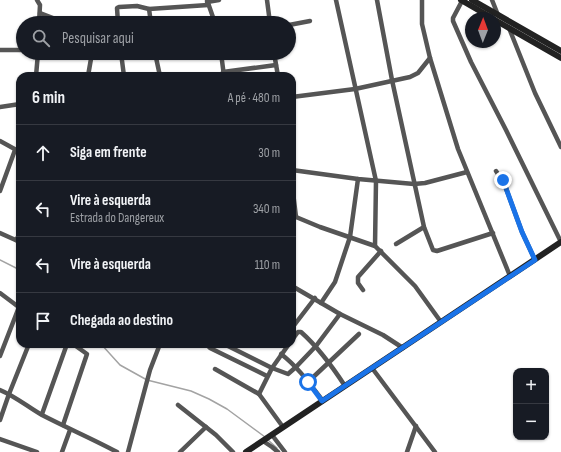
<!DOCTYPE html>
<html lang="pt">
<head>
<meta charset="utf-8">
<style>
  :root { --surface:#171b24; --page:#20242c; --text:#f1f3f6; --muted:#9ea1a6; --line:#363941 }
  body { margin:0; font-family:"Sofia Sans Condensed",sans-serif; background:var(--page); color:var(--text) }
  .controls { position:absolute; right:12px; bottom:12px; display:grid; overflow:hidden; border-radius:8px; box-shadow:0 1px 3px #0004 }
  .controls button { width:36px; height:36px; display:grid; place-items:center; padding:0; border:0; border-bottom:1px solid var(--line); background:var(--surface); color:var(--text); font:20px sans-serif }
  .compass { position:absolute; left:465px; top:12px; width:36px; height:36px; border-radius:50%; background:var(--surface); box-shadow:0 1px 3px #0004; rotate:1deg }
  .stop { position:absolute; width:12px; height:12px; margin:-9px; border:3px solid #1a73e8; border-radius:50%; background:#fff }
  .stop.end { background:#1a73e8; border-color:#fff; box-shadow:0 1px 4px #0008 }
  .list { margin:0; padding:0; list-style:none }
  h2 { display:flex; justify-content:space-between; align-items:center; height:52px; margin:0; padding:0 16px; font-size:17px }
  h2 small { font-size:13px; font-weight:400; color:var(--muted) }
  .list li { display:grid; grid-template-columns:26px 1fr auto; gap:12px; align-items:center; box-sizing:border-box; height:56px; padding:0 16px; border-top:1px solid var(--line) }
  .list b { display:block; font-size:15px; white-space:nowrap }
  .list p { margin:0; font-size:13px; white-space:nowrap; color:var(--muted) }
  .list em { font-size:13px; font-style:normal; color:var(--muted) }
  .icon { flex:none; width:22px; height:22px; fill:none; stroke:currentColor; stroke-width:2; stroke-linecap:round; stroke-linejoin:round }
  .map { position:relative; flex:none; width:561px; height:452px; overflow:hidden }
  .search { position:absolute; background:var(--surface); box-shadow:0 1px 3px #0004; left:16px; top:16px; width:280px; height:44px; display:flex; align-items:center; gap:10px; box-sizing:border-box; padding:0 14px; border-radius:22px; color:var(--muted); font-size:15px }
  .panel { position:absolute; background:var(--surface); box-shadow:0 1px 3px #0004; left:16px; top:72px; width:280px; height:276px; border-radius:12px }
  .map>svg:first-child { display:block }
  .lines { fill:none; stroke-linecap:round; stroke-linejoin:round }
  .stream { stroke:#a3a3a3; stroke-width:1.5 }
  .street { stroke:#555; stroke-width:4.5 }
  .secondary { stroke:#222; stroke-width:6 }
  .route { stroke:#1a73e8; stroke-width:5 }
</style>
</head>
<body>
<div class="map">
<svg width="561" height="452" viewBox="0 0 561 452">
  <rect width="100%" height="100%" fill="#fff"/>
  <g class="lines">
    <g class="stream">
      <path d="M0,260L20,270"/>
      <path d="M101,344L120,365L147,380L191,391L209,399L227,409L265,437"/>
      <path d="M268,440L277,448"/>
    </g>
    <g class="street">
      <path d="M37,0L40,5L39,23"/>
      <path d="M207,0L215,23"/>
      <path d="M267,0L270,23"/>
      <path d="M336,0L376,181L375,246"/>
      <path d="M377,0L392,80L424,227L433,250L437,251L493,233"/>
      <path d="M422,0V24L430,58L458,149L510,276"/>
      <path d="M492,0L498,15"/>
      <path d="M462,1L453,18V21L471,62L506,130L561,242"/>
      <path d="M207,2L219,0"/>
      <path d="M149,9L151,23"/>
      <path d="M40,13L66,23"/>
      <path d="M118,23L117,8L119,7L137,6L149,9L208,5"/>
      <path d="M289,25L310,21"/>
      <path d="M509,28L535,93L561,147"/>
      <path d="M0,50H23"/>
      <path d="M121,53L124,76"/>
      <path d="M155,53L160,76"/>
      <path d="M221,53L224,76"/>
      <path d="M274,53L278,76"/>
      <path d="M223,72L276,65"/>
      <path d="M36,76L38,53"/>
      <path d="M88,76L92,53"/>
      <path d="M292,97L355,89L410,77L418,73L430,58"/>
      <path d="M0,107L20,104"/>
      <path d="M0,141L20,152"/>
      <path d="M292,170L358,179L414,184L425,183L467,172"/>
      <path d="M496,171L504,183L522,232L535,260"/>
      <path d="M292,184L296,217"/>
      <path d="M0,191L15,150"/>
      <path d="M292,213L296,217L320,227L375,246L415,286L441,322"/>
      <path d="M0,233L20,242"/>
      <path d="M16,240L20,234"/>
      <path d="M396,244L424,227"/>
      <path d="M292,286L340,314L383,335L403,348"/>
      <path d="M363,290L358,283V277L381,251"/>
      <path d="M0,293L20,308"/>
      <path d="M321,303L335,282L350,237L358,179"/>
      <path d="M292,328L315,298"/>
      <path d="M292,340L298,332H301C319,348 332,366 345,386"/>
      <path d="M209,344L208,346L210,348L267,376"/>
      <path d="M224,344L272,368L288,374L296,367L316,346L340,314"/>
      <path d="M281,354C298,367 310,384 323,401"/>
      <path d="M0,356L19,307"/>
      <path d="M372,368L435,452"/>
      <path d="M215,369L259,394L283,427"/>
      <path d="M308,382L359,334"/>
      <path d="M0,390C15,396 28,407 42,415C67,428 93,439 117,452"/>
      <path d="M259,394L272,368L289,344"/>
      <path d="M178,405L216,435L233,452"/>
      <path d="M42,414L67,344"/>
      <path d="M0,420L9,394L29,344"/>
      <path d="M63,425L87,354L73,344"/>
      <path d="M272,435L285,452"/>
      <path d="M0,439L37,452"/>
      <path d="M263,441L272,447L278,452"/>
      <path d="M62,452L70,430"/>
      <path d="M128,452L150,370L160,344"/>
      <path d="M180,452L206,427"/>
      <path d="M407,452L416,426"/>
    </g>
    <g class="secondary">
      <path d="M461,0L492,18"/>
      <path d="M472,0L561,51"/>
      <path d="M495,20L561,58"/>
      <path d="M246,452L561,242"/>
    </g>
  </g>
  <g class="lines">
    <path class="route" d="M308,382L322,401L535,260L522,232L503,180"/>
  </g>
</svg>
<div class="controls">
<button>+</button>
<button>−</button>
</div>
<svg class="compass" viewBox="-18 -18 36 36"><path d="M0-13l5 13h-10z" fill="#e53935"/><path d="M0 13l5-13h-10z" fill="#9ea1a6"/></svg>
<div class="stop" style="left:308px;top:382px"></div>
<div class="stop end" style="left:503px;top:180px"></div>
<div class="search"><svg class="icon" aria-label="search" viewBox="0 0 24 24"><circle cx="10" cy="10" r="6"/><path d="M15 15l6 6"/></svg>Pesquisar aqui</div>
<section class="panel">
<h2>6 min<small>A pé · 480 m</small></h2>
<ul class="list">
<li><svg class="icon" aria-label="ahead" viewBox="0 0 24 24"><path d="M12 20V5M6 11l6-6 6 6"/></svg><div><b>Siga em frente</b></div><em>30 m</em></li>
<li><svg class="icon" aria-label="left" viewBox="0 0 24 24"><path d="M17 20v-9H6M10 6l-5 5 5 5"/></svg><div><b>Vire à esquerda</b><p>Estrada do Dangereux</p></div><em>340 m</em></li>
<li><svg class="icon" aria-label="left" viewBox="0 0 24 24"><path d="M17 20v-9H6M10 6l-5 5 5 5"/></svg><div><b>Vire à esquerda</b></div><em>110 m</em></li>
<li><svg class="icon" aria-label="arrive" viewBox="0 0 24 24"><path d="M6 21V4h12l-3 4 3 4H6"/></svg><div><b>Chegada ao destino</b></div></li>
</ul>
</section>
</div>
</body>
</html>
